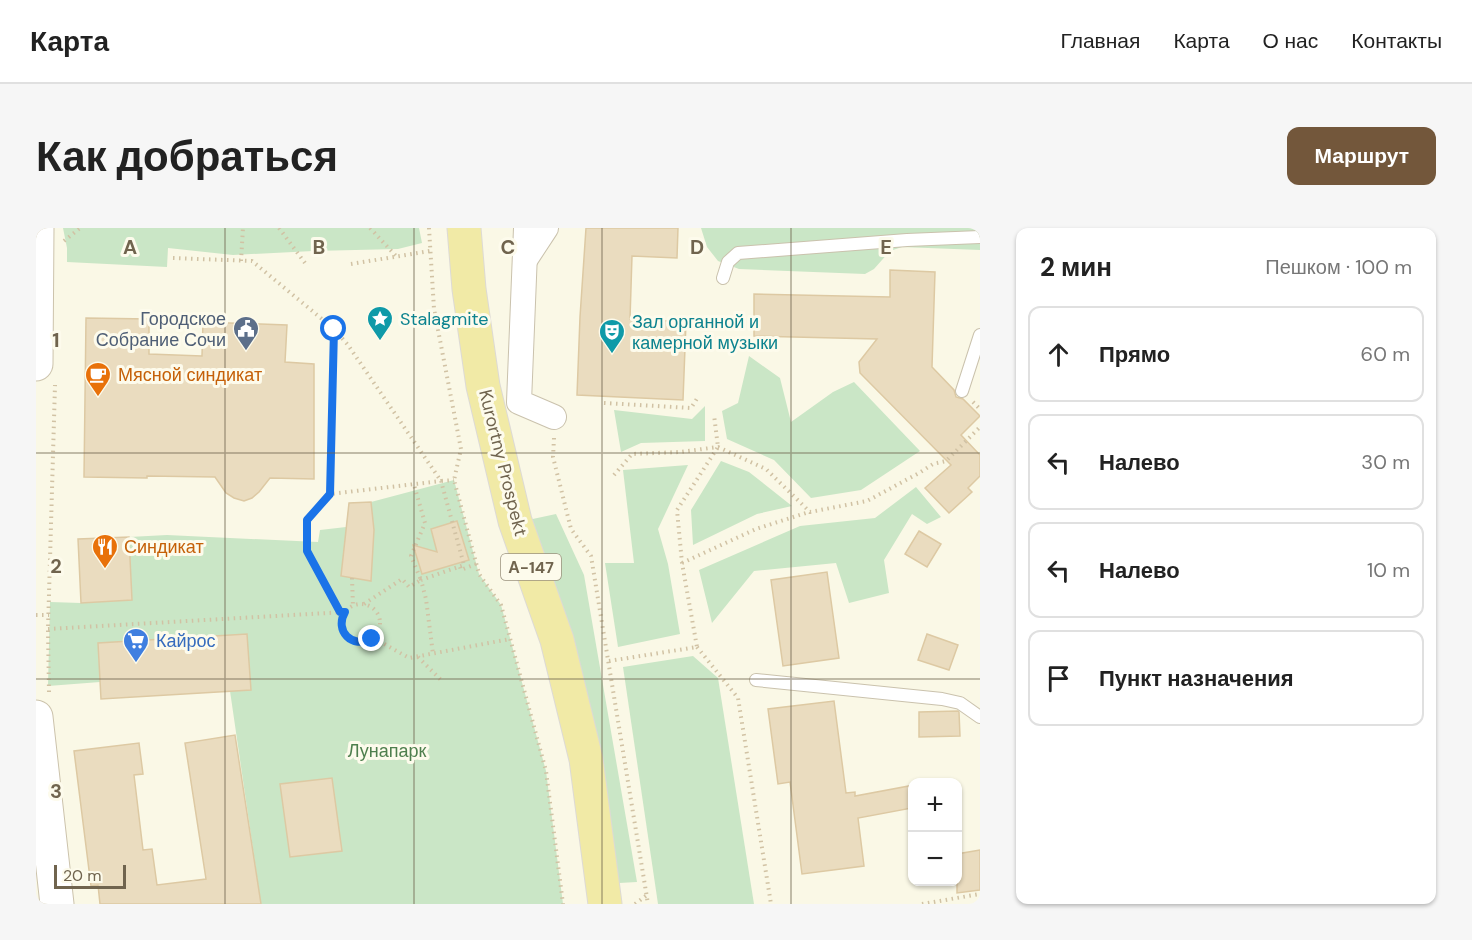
<!DOCTYPE html>
<html lang="ru">
<head>
<meta charset="utf-8">
<style>
  :root { --surface:#fff; --page:#f6f6f6; --text:#222; --muted:#767676; --line:#e0e0e0; --accent:#73573b }
  body { margin:0; font-family:"DM Sans",sans-serif; background:var(--page); color:var(--text) }
  .controls { position:absolute; right:18px; bottom:18px; display:grid; overflow:hidden; border-radius:12px; box-shadow:0 2px 4px #0004 }
  .controls button { width:54px; height:54px; display:grid; place-items:center; padding:0; border:0; border-bottom:2px solid var(--line); background:var(--surface); color:var(--text); font:30px sans-serif }
  .scale { position:absolute; left:18px; bottom:15px; width:72px; box-sizing:border-box; padding-left:6px; border:3px solid #70644e; border-top:0; font-size:16px; line-height:21px; white-space:nowrap; color:#70644e; -webkit-text-stroke:4px #fdfbec; paint-order:stroke }
  .stop { position:absolute; width:18px; height:18px; margin:-14px; border:4px solid #1a73e8; border-radius:50%; background:#fff }
  .stop.end { background:#1a73e8; border-color:#fff; box-shadow:0 2px 6px #0008 }
  .list { margin:0; padding:0; list-style:none }
  h2 { display:flex; justify-content:space-between; align-items:center; height:78px; margin:0; padding:0 24px; font-size:26px }
  h2 small { font-size:20px; font-weight:400; color:var(--muted) }
  .list li { display:grid; grid-template-columns:39px 1fr auto; gap:18px; align-items:center; box-sizing:border-box; height:96px; margin:0 12px 12px; padding:0 12px; border:2px solid var(--line); border-radius:12px }
  .list b { display:block; font-size:22px; white-space:nowrap }
  .list em { font-size:20px; font-style:normal; color:var(--muted) }
  .icon { flex:none; width:33px; height:33px; fill:none; stroke:currentColor; stroke-width:2; stroke-linecap:round; stroke-linejoin:round }
  .map { position:relative; flex:none; width:944px; height:676px; overflow:hidden; border-radius:12px }
  header { display:flex; align-items:center; gap:36px; box-sizing:border-box; height:84px; padding:0 30px; background:var(--surface); border-bottom:2px solid var(--line) }
  header strong { font-size:28px }
  nav { display:flex; gap:33px; margin-inline-start:auto; font-size:21px }
  .intro { display:flex; align-items:center; justify-content:space-between; box-sizing:border-box; height:144px; padding:0 36px }
  h1 { margin:0; font-size:42px }
  .button { padding:15px 27px; border-radius:12px; background:var(--accent); color:#fff; font-size:21px; font-weight:700 }
  main { display:flex; gap:36px; padding:0 36px }
  aside { flex:1; background:var(--surface); border-radius:12px; box-shadow:0 2px 4px #0004 }
  .map>svg:first-child { display:block }
  .green { fill:#cae6c6 }
  .building { fill:#eadcbf; stroke:#ddc9a3; stroke-width:1.5 }
  .lines { fill:none; stroke-linecap:round; stroke-linejoin:round }
  .lane-casing { stroke:#cac2ad; stroke-width:14 }
  .street-casing { stroke:#cac2ad; stroke-width:26 }
  .secondary-casing { stroke:#ccc3ac; stroke-width:35 }
  .primary-casing { stroke:#dddad5; stroke-width:35 }
  .path { stroke:#d1c2a4; stroke-width:4; stroke-dasharray:1.5 4.5; stroke-linecap:butt }
  .lane { stroke:#fff; stroke-width:12 }
  .street { stroke:#fff; stroke-width:24 }
  .secondary { stroke:#fff; stroke-width:33 }
  .primary { stroke:#f1eaa6; stroke-width:33 }
  .route { stroke:#1a73e8; stroke-width:8 }
  .grid { fill:none; stroke:#70644e; stroke-width:1.5; stroke-opacity:0.55 }
  .labels { text-anchor:middle; stroke-width:6; stroke-linejoin:round; paint-order:stroke }
  .shield { fill:#fdfbec; stroke:#9a917d; stroke-width:1.5 }
  .shield-label { font-size:16px; font-weight:bold; fill:#70644e }
  .service-label { font-size:18px; fill:#4e5e75; stroke:#fdfbec; text-anchor:end }
  .culture-label { font-size:18px; fill:#0d838f; stroke:#fdfbec; text-anchor:start }
  .food-label { font-size:18px; fill:#c56008; stroke:#fdfbec; text-anchor:start }
  .street-label { font-size:18px; fill:#70644e; stroke:#fdfbec }
  .shop-label { font-size:18px; fill:#366cbe; stroke:#fdfbec; text-anchor:start }
  .park-label { font-size:18px; fill:#4e7f4d; stroke:#fdfbec }
  .grid-label { font-size:20px; text-anchor:middle; font-weight:bold; fill:#70644e; stroke:#fdfbec; stroke-width:6; stroke-linejoin:round; paint-order:stroke }
</style>
</head>
<body>
<header>
<strong>Карта</strong>
<nav><a>Главная</a><a>Карта</a><a>О нас</a><a>Контакты</a></nav>
</header>
<div class="intro"><h1>Как добраться</h1><a class="button">Маршрут</a></div>
<main>
<div class="map">
<svg width="944" height="676" viewBox="0 0 944 676">
  <rect width="100%" height="100%" fill="#faf8e6"/>
  <g class="green">
    <path d="M27,0H383L386,15L362,21L277,23L197,27L132,20L131,39L31,34V20Z"/>
    <path d="M665,0H944V22L866,19L854,23L838,41L829,46L703,41L682,33L671,19Z"/>
    <path d="M713,128L744,150L755,194L797,164L818,154L884,223L825,262L775,270L738,232L691,211L686,183L702,175Z"/>
    <path d="M669,178V213L605,215L585,224L578,182L656,191Z"/>
    <path d="M685,233L713,244L756,278L721,286L657,317L655,282Z"/>
    <path d="M652,237L622,301L632,336L644,406L582,419L569,335H598L587,242Z"/>
    <path d="M418,252L443,346L465,377L510,543L527,676H225L194,463L62,415L64,454L12,458L14,374L45,375L96,372L93,309L131,307L282,314L284,302L310,299L313,275L335,274Z"/>
    <path d="M880,259L905,289L891,296L876,286L848,332L853,365L813,375L800,335L718,343L676,395L663,342L764,298L839,290Z"/>
    <path d="M520,286L548,347L601,654L583,655L559,502L492,292Z"/>
    <path d="M657,428L682,450L718,676H622L587,439Z"/>
  </g>
  <g class="building">
    <path d="M550,0H642L641,30L596,28L594,91L650,94L647,172L541,167L544,89Z"/>
    <path d="M854,42L899,44L896,139L918,162L920,169L927,171L944,188L925,207L944,227V248L932,260L936,264L913,285L889,260L915,237L824,145L823,134L841,111L718,108V66L854,69Z"/>
    <path d="M50,90L113,91V126L166,128L167,94L251,97L249,134L278,136V251L234,250L223,264L216,270L208,273L198,270L190,265L179,249L111,248V250L48,249Z"/>
    <path d="M335,274L338,302L335,353L305,348L313,275Z"/>
    <path d="M421,293L433,332L386,346L377,317L401,324L395,301Z"/>
    <path d="M883,303L905,316L891,339L869,326Z"/>
    <path d="M93,309L96,372L45,375L42,311Z"/>
    <path d="M791,344L803,430L747,438L735,352Z"/>
    <path d="M211,406L215,462L65,471L62,415Z"/>
    <path d="M891,406L922,417L913,442L882,432Z"/>
    <path d="M798,473L810,565L819,564V568L873,558L876,580L822,590L828,638L766,646L754,554L742,556L732,481Z"/>
    <path d="M922,483L923,484L924,508L883,509V484Z"/>
    <path d="M199,507L225,676H64L62,657L55,658L38,523L103,515L107,546L98,547L107,622L116,621L121,657L170,651L149,515Z"/>
    <path d="M296,550L306,623L254,629L244,556Z"/>
    <path d="M944,622V662L921,665V626Z"/>
  </g>
  <g class="lines">
    <defs>
      <g id="lane">
        <path d="M687,50L692,34L702,25L871,12L944,9"/>
        <path d="M926,163L944,107"/>
        <path d="M720,452L906,471L924,475L944,489"/>
      </g>
      <g id="street">
        <path d="M490,0L483,174L518,189"/>
        <path d="M489,32L510,0"/>
      </g>
      <g id="secondary">
        <path d="M0,136L1,0"/>
        <path d="M0,489L21,676"/>
      </g>
      <path id="primary" d="M428,0L433,61L447,158L479,293L521,412L550,531L569,676"/>
    </defs>
    <use href="#lane" class="lane-casing"/>
    <use href="#street" class="street-casing"/>
    <use href="#secondary" class="secondary-casing"/>
    <use href="#primary" class="primary-casing"/>
    <g class="path">
      <path d="M243,0L269,35"/>
      <path d="M334,0L360,28"/>
      <path d="M393,0L398,81L425,221L418,252L443,346L465,377L510,543L527,676"/>
      <path d="M28,13L44,0"/>
      <path d="M137,30L216,33L298,101L312,117L405,253L418,252"/>
      <path d="M205,33L207,0"/>
      <path d="M315,36L394,23"/>
      <path d="M937,174L944,181"/>
      <path d="M568,175L655,180L662,169"/>
      <path d="M518,210L517,229L535,301L555,328L612,676"/>
      <path d="M578,247L596,226L644,224L682,219L730,241L774,284L831,273L883,245L897,236L910,233L944,199"/>
      <path d="M294,266L298,102"/>
      <path d="M646,335L720,301L773,284"/>
      <path d="M424,339L425,342L440,336"/>
      <path d="M316,350L317,378"/>
      <circle cx="325" cy="395" r="19"/>
      <path d="M328,376L366,351L373,359L385,352L375,328L389,295L378,257"/>
      <path d="M304,384L271,323V293L294,266L405,253L428,337L385,352L390,371L397,426"/>
      <path d="M0,387H13"/>
      <path d="M12,401L309,384"/>
      <path d="M338,410L373,430L474,411"/>
      <path d="M661,419L702,470L735,676"/>
      <path d="M382,429L407,454"/>
      <path d="M573,433L661,419L646,335L641,282L682,219L678,187"/>
      <path d="M13,464L12,401L19,157"/>
      <path d="M599,676L611,667"/>
      <path d="M886,676L944,666"/>
    </g>
    <use href="#lane" class="lane"/>
    <use href="#street" class="street"/>
    <use href="#secondary" class="secondary"/>
    <use href="#primary" class="primary"/>
  </g>
  <g class="lines">
    <path class="route" d="M298,101L294,266L271,292V323L304,384H309C298,403 316,421 336,411"/>
  </g>
  <path class="grid" d="M189,0V676M378,0V676M566,0V676M755,0V676M0,225H944M0,451H944"/>
  <defs>
    <symbol id="sight-pin" viewBox="-11 -11 22 30"><path d="M0 17L-7.5 6A9.5 9.5 0 1 1 7.5 6Z" fill="#0f9aa8" stroke="#fdfbec"/><path d="M0-6L1.8-2.2L6-1.7L2.9 1.2L3.7 5.4L0 3.3L-3.7 5.4L-2.9 1.2L-6-1.7L-1.8-2.2Z" fill="#fff"/></symbol>
    <symbol id="civic-pin" viewBox="-11 -11 22 30"><path d="M0 17L-7.5 6A9.5 9.5 0 1 1 7.5 6Z" fill="#5c6f8a" stroke="#fdfbec"/><path d="M-.6-6.5H3V-4.5H.6V-3L4-1V1h2V6H-6V1h2V-1L-.6-3ZM-1.2 2.5V6h2.4V2.5Z" fill="#fff"/></symbol>
    <symbol id="theatre-pin" viewBox="-11 -11 22 30"><path d="M0 17L-7.5 6A9.5 9.5 0 1 1 7.5 6Z" fill="#0f9aa8" stroke="#fdfbec"/><path d="M-5-5.5Q0-4 5-5.5V0Q5 5 0 6Q-5 5-5 0ZM-3.3-2.5H-1v1.5H-3.3ZM1-2.5H3.3v1.5H1ZM-2.8 1Q0 5.5 2.8 1Z" fill="#fff"/></symbol>
    <symbol id="cafe-pin" viewBox="-11 -11 22 30"><path d="M0 17L-7.5 6A9.5 9.5 0 1 1 7.5 6Z" fill="#e8710a" stroke="#fdfbec"/><path d="M-5.5-4.5H6V0H3Q3 3.5 0 3.5H-2.5Q-5.5 3.5-5.5 0ZM3-3.2v2h1.7v-2ZM-6 4.5H4V6H-6Z" fill="#fff"/></symbol>
    <symbol id="restaurant-pin" viewBox="-11 -11 22 30"><path d="M0 17L-7.5 6A9.5 9.5 0 1 1 7.5 6Z" fill="#e8710a" stroke="#fdfbec"/><path d="M-5-6h1v4h1v-4h1v4h1v-4h1v5L-1.5 .5V6h-2V.5L-5-1ZM5-6V6H3V1.5H1.5Q1.5-4 5-6Z" fill="#fff"/></symbol>
    <symbol id="supermarket-pin" viewBox="-11 -11 22 30"><path d="M0 17L-7.5 6A9.5 9.5 0 1 1 7.5 6Z" fill="#3f7fe0" stroke="#fdfbec"/><path d="M-6-5.5h2.5l.6 2H6L4.5 2H-2.5L-4.4-4H-6ZM-1.5 3.2a1.3 1.3 0 1 0 .1 0ZM3 3.2a1.3 1.3 0 1 0 .1 0Z" fill="#fff"/></symbol>
  </defs>
  <g fill-rule="evenodd">
    <use href="#sight-pin" x="329" y="76" width="30" height="40"/>
    <use href="#civic-pin" x="195" y="86" width="30" height="40"/>
    <use href="#theatre-pin" x="561" y="89" width="30" height="40"/>
    <use href="#cafe-pin" x="47" y="132" width="30" height="40"/>
    <use href="#restaurant-pin" x="54" y="304" width="30" height="40"/>
    <use href="#supermarket-pin" x="85" y="398" width="30" height="40"/>
  </g>
  <g class="labels">
    <rect class="shield" x="465" y="326" width="60" height="26" rx="4.5"/>
    <g class="shield-label">
      <text x="495" y="345">А-147</text>
    </g>
    <g class="service-label">
      <text x="190" y="97">Городское<tspan x="190" dy="21">Собрание Сочи</tspan></text>
    </g>
    <g class="culture-label">
      <text x="364" y="97">Stalagmite</text>
      <text x="596" y="100">Зал органной и<tspan x="596" dy="21">камерной музыки</tspan></text>
    </g>
    <g class="food-label">
      <text x="82" y="153">Мясной синдикат</text>
      <text x="88" y="325">Синдикат</text>
    </g>
    <g class="street-label">
      <text transform="translate(467 235) rotate(76)" y="6">Kurortny Prospekt</text>
    </g>
    <g class="shop-label">
      <text x="120" y="419">Кайрос</text>
    </g>
    <g class="park-label">
      <text x="351" y="529">Лунапарк</text>
    </g>
  </g>
  <g class="grid-label">
    <text x="94" y="26">A</text>
    <text x="283" y="26">B</text>
    <text x="472" y="26">C</text>
    <text x="661" y="26">D</text>
    <text x="850" y="26">E</text>
    <text x="20" y="119">1</text>
    <text x="20" y="345">2</text>
    <text x="20" y="570">3</text>
  </g>
</svg>
<div class="controls">
<button>+</button>
<button>−</button>
</div>
<div class="scale">20 m</div>
<div class="stop" style="left:298px;top:101px"></div>
<div class="stop end" style="left:336px;top:411px"></div>
</div>
<aside>
<h2>2 мин<small>Пешком · 100 m</small></h2>
<ul class="list">
<li><svg class="icon" aria-label="ahead" viewBox="0 0 24 24"><path d="M12 20V5M6 11l6-6 6 6"/></svg><div><b>Прямо</b></div><em>60 m</em></li>
<li><svg class="icon" aria-label="left" viewBox="0 0 24 24"><path d="M17 20v-9H6M10 6l-5 5 5 5"/></svg><div><b>Налево</b></div><em>30 m</em></li>
<li><svg class="icon" aria-label="left" viewBox="0 0 24 24"><path d="M17 20v-9H6M10 6l-5 5 5 5"/></svg><div><b>Налево</b></div><em>10 m</em></li>
<li><svg class="icon" aria-label="arrive" viewBox="0 0 24 24"><path d="M6 21V4h12l-3 4 3 4H6"/></svg><div><b>Пункт назначения</b></div></li>
</ul>
</aside>
</main>
</body>
</html>
